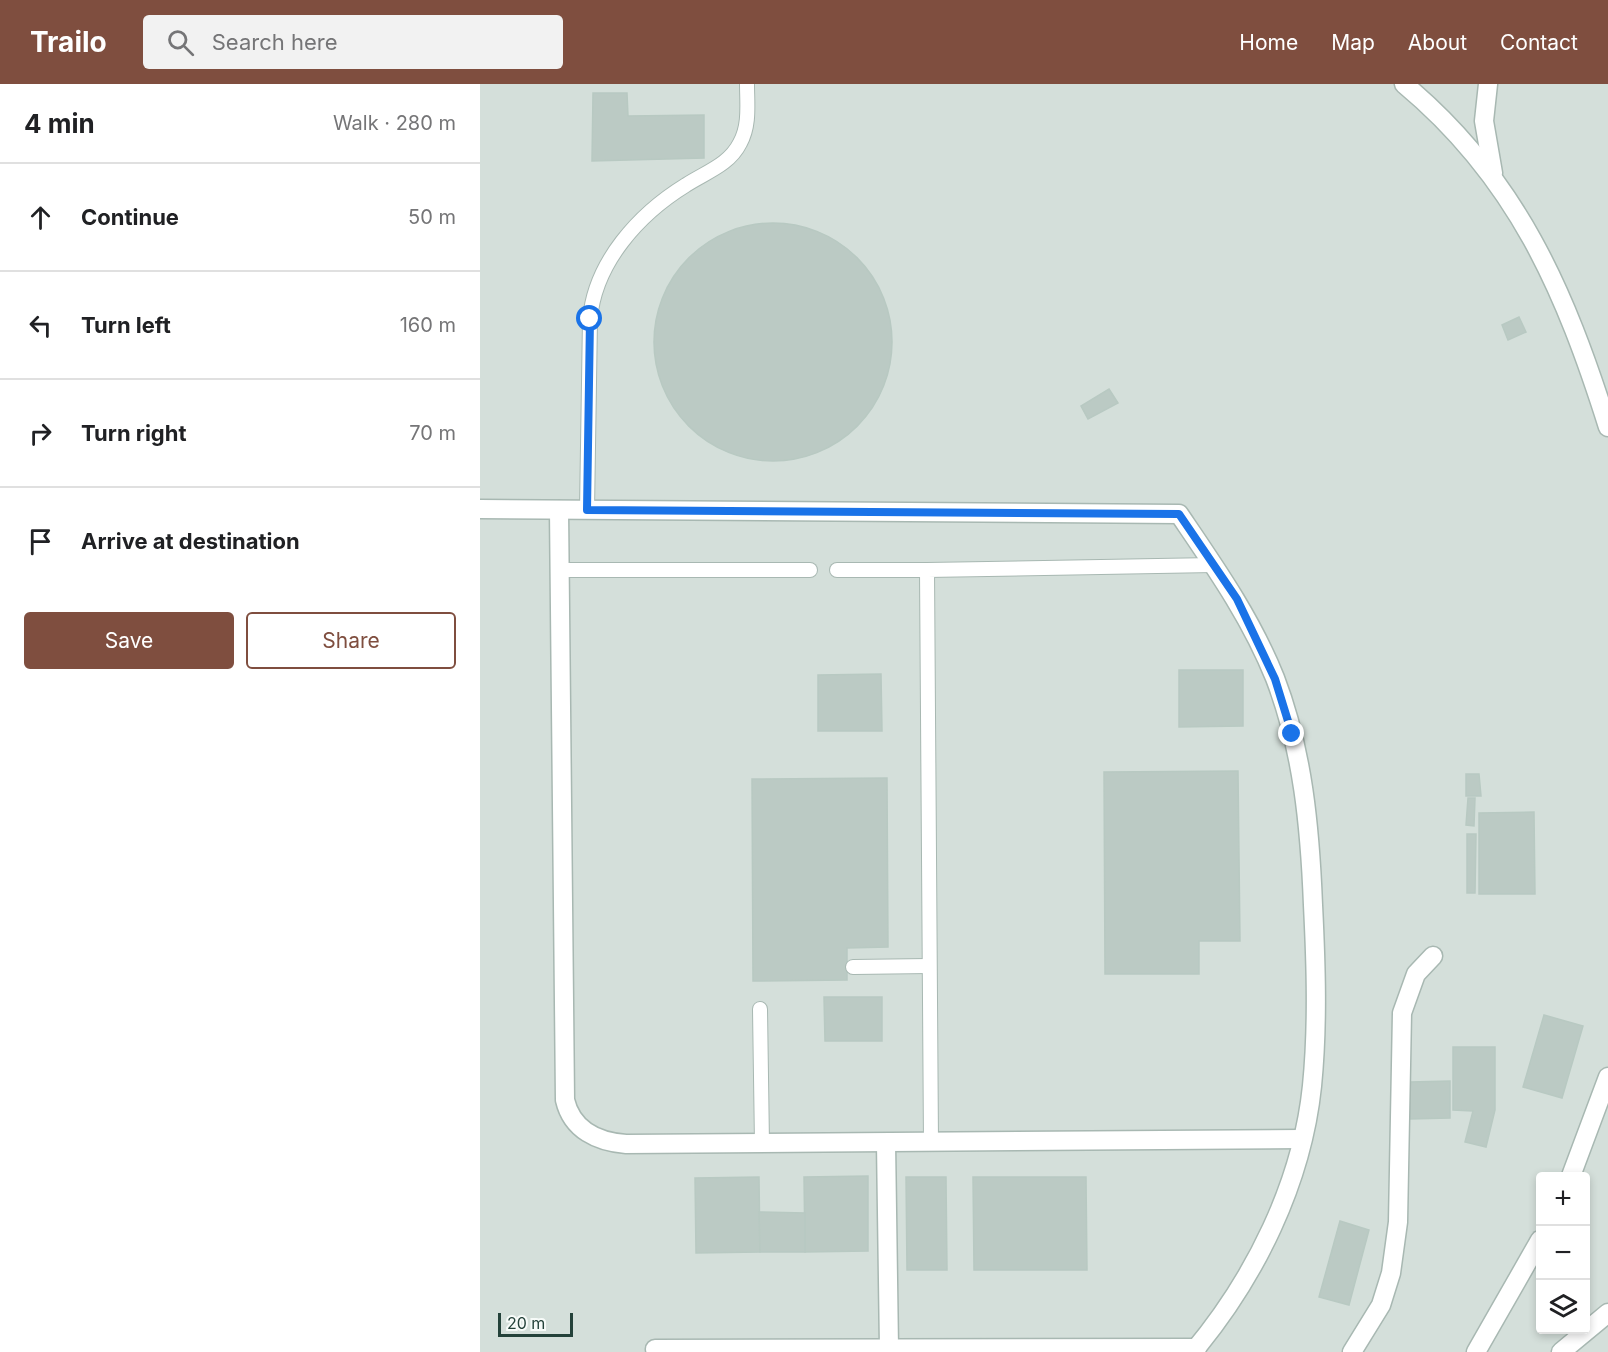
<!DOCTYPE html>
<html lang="en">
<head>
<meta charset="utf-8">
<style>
  :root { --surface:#fff; --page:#f2f2f2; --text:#202124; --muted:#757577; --line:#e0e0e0; --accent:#7f4e3f }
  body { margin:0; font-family:Inter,sans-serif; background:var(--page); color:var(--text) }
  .controls { position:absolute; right:18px; bottom:18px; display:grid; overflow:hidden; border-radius:6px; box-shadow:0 3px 9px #0003 }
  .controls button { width:54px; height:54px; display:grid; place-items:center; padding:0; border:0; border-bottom:2px solid var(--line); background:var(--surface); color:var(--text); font:30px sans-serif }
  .scale { position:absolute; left:18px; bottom:15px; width:75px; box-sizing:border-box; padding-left:6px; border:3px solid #24423a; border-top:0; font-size:16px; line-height:21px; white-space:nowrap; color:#24423a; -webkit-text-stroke:4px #f7fbf9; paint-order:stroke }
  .stop { position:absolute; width:18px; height:18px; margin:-14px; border:4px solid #1a73e8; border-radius:50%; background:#fff }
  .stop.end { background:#1a73e8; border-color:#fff; box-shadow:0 2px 6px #0008 }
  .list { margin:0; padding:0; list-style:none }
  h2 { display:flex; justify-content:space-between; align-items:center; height:78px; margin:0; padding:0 24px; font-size:26px }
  h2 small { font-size:20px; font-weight:400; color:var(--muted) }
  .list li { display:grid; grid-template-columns:39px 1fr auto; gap:18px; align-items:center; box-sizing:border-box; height:108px; padding:0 24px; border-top:2px solid var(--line) }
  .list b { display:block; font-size:22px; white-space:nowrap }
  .list em { font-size:20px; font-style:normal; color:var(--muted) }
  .actions { display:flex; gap:12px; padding:18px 24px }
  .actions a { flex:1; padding:14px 0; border:2px solid var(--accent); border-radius:6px; text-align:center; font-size:21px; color:var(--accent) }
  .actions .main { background:var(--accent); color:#fff }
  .icon { flex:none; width:33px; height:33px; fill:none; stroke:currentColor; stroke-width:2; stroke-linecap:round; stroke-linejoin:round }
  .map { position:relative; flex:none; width:1128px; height:1268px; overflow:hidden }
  header { display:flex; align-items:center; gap:36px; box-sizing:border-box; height:84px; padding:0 30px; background:var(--accent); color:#fff }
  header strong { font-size:28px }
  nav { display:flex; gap:33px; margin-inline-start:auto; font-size:21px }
  .search { width:420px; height:54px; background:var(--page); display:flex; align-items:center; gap:15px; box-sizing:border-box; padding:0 21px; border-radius:6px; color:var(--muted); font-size:22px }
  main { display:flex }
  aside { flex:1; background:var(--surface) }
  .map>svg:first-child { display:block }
  .built { fill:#d4dfda; fill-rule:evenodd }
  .building { fill:#bbcac4; stroke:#b8c9c2; stroke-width:1.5 }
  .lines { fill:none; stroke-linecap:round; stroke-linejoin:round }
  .lane-casing { stroke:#a8b8b2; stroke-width:16 }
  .street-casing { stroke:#a8b8b2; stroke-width:21 }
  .lane { stroke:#fff; stroke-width:14 }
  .street { stroke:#fff; stroke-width:18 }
  .route { stroke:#1a73e8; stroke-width:8 }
</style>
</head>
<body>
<header>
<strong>Trailo</strong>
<div class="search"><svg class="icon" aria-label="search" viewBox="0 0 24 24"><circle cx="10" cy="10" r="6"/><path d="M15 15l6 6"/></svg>Search here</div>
<nav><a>Home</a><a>Map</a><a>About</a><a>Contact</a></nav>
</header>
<main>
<aside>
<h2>4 min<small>Walk · 280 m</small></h2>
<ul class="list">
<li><svg class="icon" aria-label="ahead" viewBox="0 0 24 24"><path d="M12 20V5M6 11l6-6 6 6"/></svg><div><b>Continue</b></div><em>50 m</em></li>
<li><svg class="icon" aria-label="left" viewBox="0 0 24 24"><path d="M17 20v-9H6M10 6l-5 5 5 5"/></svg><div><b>Turn left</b></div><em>160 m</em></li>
<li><svg class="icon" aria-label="right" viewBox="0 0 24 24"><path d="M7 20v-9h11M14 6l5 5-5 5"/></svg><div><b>Turn right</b></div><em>70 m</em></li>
<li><svg class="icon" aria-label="arrive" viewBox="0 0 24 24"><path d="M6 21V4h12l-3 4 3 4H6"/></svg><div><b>Arrive at destination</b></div></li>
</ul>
<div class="actions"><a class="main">Save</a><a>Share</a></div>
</aside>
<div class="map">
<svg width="1128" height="1268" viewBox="0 0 1128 1268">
  <rect width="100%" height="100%" fill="#e6efeb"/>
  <path class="built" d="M0,0H1128V1268H0ZM1060,1092H1106V1246H1060Z"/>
  <g class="building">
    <path d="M113,9H147L148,32L224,31V74L112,77Z"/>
    <circle cx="293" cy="258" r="119"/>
    <path d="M1039,233L1046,248L1028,256L1022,241Z"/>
    <path d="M629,305L638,319L608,335L601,322Z"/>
    <path d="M699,586H763V642L699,643Z"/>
    <path d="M401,590L402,647H338V591Z"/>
    <path d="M758,687L760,857H719V890H625L624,688Z"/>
    <path d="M986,690H999L1001,712H986Z"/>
    <path d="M407,694L408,863L367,864V896L273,897L272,695Z"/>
    <path d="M988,714H995L994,742L986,741Z"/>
    <path d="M1054,728L1055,810H999V729Z"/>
    <path d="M987,750H996L995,809H987Z"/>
    <path d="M344,913H402V957H345Z"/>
    <path d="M1064,931L1103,942L1082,1014L1043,1003Z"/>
    <path d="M973,963H1015V1026L1006,1063L985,1058L993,1027L973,1026Z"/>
    <path d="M970,997V1034L930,1035V998Z"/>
    <path d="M388,1092V1167L325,1168L324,1093Z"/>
    <path d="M279,1093L280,1168L216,1169L215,1094Z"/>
    <path d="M426,1093H466L467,1186H427Z"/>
    <path d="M493,1093H606L607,1186H494Z"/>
    <path d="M279,1128L325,1129V1168H280Z"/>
    <path d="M860,1137L889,1146L869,1221L839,1213Z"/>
  </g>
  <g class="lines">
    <defs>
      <g id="lane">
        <path d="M107,426L110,235C115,178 159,130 206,101C226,88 249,81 260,59C270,41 267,20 267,0"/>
        <path d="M79,486H330"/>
        <path d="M357,486H447"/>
        <path d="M373,883L449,882"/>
        <path d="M280,925L282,1060"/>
        <path d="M451,1059L447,486L734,481"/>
      </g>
      <g id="street">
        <path d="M924,0C1037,94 1085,207 1128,343"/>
        <path d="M1008,0L1004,37L1013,89"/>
        <path d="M0,425L699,430C735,483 771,534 795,594C823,667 830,744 833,821C836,881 838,942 832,1002C822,1099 775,1194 713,1268"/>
        <path d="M79,426L85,1016C92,1046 118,1058 146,1060L822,1055"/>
        <path d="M406,1059L409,1264"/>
        <path d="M1091,1092L1128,993"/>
        <path d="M175,1265L717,1264"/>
        <path d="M872,1268L901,1221L911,1189L918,1138L922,929L936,890L953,872"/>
        <path d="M996,1268L1060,1156"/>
        <path d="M1081,1268L1128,1229"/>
      </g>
    </defs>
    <use href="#lane" class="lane-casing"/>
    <use href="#street" class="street-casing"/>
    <use href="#lane" class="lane"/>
    <use href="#street" class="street"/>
  </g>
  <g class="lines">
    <path class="route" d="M110,235L107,426L699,430L757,515L795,595L812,650"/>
  </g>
</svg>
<div class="controls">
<button>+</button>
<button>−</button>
<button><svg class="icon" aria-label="layers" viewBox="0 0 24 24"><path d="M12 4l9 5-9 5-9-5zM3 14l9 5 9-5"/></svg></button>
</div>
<div class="scale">20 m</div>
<div class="stop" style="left:110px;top:235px"></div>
<div class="stop end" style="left:812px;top:650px"></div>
</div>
</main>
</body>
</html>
